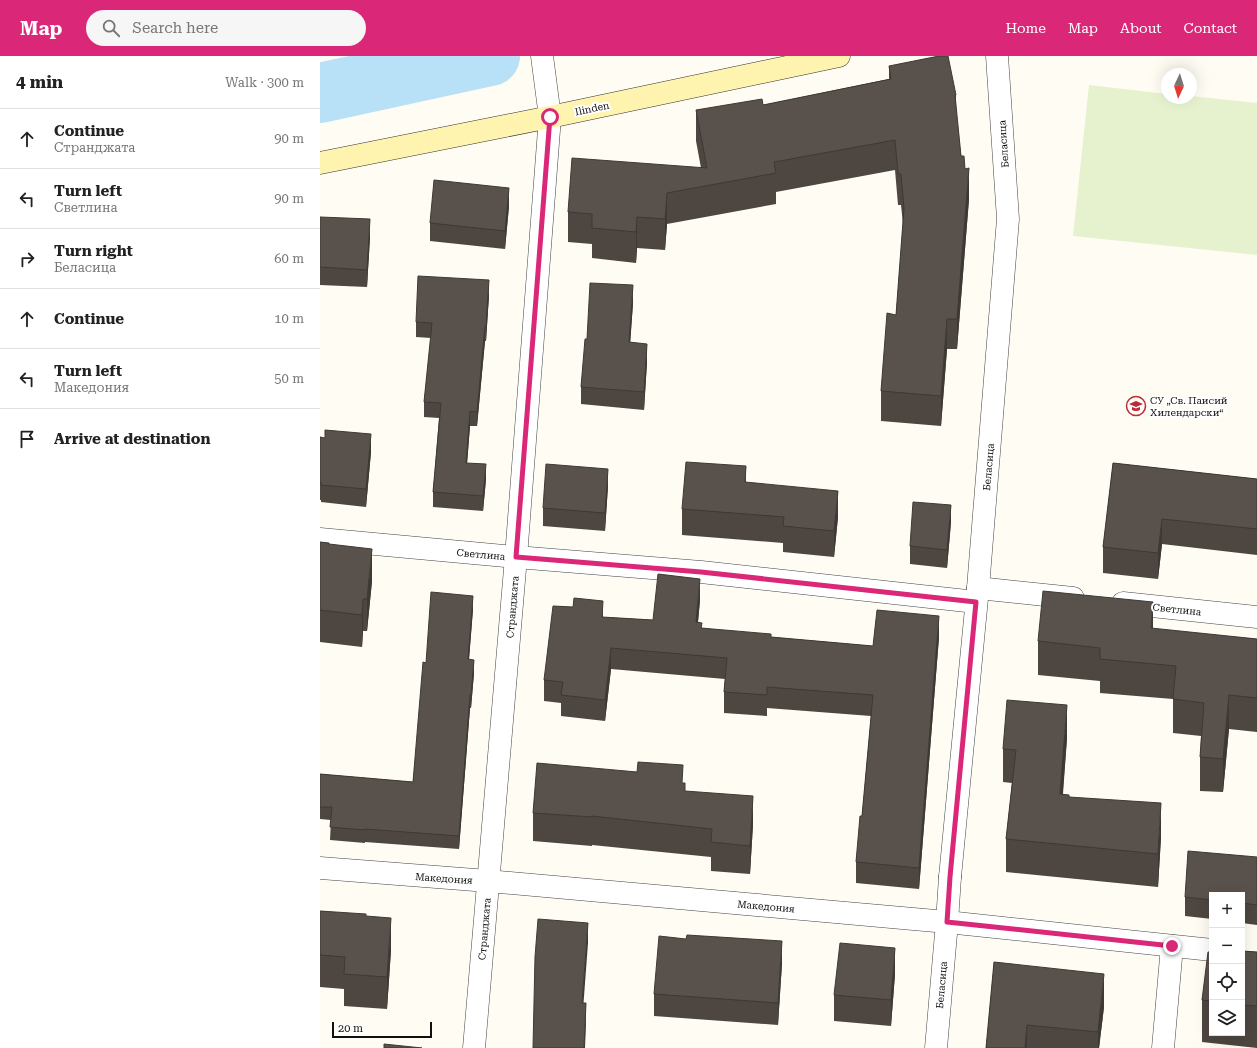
<!DOCTYPE html>
<html lang="en">
<head>
<meta charset="utf-8">
<style>
  :root { --surface:#fff; --page:#f6f6f6; --text:#222; --muted:#767676; --line:#e0e0e0; --accent:#db2777 }
  body { margin:0; font-family:"Roboto Serif",serif; background:var(--page); color:var(--text) }
  .controls { position:absolute; right:12px; bottom:12px; display:grid; overflow:hidden; border-radius:0px; box-shadow:0 4px 16px #0002 }
  .controls button { width:36px; height:36px; display:grid; place-items:center; padding:0; border:0; border-bottom:1px solid var(--line); background:var(--surface); color:var(--text); font:20px sans-serif }
  .compass { position:absolute; left:841px; top:12px; width:36px; height:36px; border-radius:50%; background:var(--surface); box-shadow:0 4px 16px #0002; rotate:184deg }
  .scale { position:absolute; left:12px; bottom:10px; width:100px; box-sizing:border-box; padding-left:4px; border:2px solid #101010; border-top:0; font-size:11px; line-height:14px; white-space:nowrap; color:#101010; -webkit-text-stroke:3px #fff; paint-order:stroke }
  .stop { position:absolute; width:12px; height:12px; margin:-9px; border:3px solid #db2777; border-radius:50%; background:#fff }
  .stop.end { background:#db2777; border-color:#fff; box-shadow:0 1px 4px #0008 }
  .list { margin:0; padding:0; list-style:none }
  h2 { display:flex; justify-content:space-between; align-items:center; height:52px; margin:0; padding:0 16px; font-size:17px }
  h2 small { font-size:13px; font-weight:400; color:var(--muted) }
  .list li { display:grid; grid-template-columns:26px 1fr auto; gap:12px; align-items:center; box-sizing:border-box; height:60px; padding:0 16px; border-top:1px solid var(--line) }
  .list b { display:block; font-size:15px; white-space:nowrap }
  .list p { margin:0; font-size:13px; white-space:nowrap; color:var(--muted) }
  .list em { font-size:13px; font-style:normal; color:var(--muted) }
  .icon { flex:none; width:22px; height:22px; fill:none; stroke:currentColor; stroke-width:2; stroke-linecap:round; stroke-linejoin:round }
  .map { position:relative; flex:none; width:937px; height:992px; overflow:hidden }
  header { display:flex; align-items:center; gap:24px; box-sizing:border-box; height:56px; padding:0 20px; background:var(--accent); color:#fff }
  header strong { font-size:19px }
  nav { display:flex; gap:22px; margin-inline-start:auto; font-size:14px }
  .search { width:280px; height:36px; background:var(--page); display:flex; align-items:center; gap:10px; box-sizing:border-box; padding:0 14px; border-radius:22px; color:var(--muted); font-size:15px }
  main { display:flex }
  aside { flex:1; background:var(--surface) }
  .map>svg:first-child { display:block }
  .pitch { fill:#e6f1ce }
  .lines { fill:none; stroke-linecap:round; stroke-linejoin:round }
  .river { stroke:#b8e0f6; stroke-width:60 }
  .pedestrian-casing { stroke:#434343; stroke-width:23 }
  .minor-casing { stroke:#434343; stroke-width:23 }
  .secondary-casing { stroke:#323232; stroke-width:23 }
  .pedestrian { stroke:#fff; stroke-width:22 }
  .minor { stroke:#fff; stroke-width:22 }
  .secondary { stroke:#fef3af; stroke-width:22 }
  .wall { fill:#4d4641 }
  .shaded-wall { fill:#3e3935 }
  .building { fill:#59514c; stroke:#3e3935 }
  .route { stroke:#db2777; stroke-width:5 }
  .labels { text-anchor:middle; stroke-width:4; stroke-linejoin:round; paint-order:stroke }
  .street-label { font-size:10px; fill:#101010; stroke:#fff }
  .poi-label { font-size:10px; fill:#101010; stroke:#fff; text-anchor:start }
</style>
</head>
<body>
<header>
<strong>Map</strong>
<div class="search"><svg class="icon" aria-label="search" viewBox="0 0 24 24"><circle cx="10" cy="10" r="6"/><path d="M15 15l6 6"/></svg>Search here</div>
<nav><a>Home</a><a>Map</a><a>About</a><a>Contact</a></nav>
</header>
<main>
<aside>
<h2>4 min<small>Walk · 300 m</small></h2>
<ul class="list">
<li><svg class="icon" aria-label="ahead" viewBox="0 0 24 24"><path d="M12 20V5M6 11l6-6 6 6"/></svg><div><b>Continue</b><p>Странджата</p></div><em>90 m</em></li>
<li><svg class="icon" aria-label="left" viewBox="0 0 24 24"><path d="M17 20v-9H6M10 6l-5 5 5 5"/></svg><div><b>Turn left</b><p>Светлина</p></div><em>90 m</em></li>
<li><svg class="icon" aria-label="right" viewBox="0 0 24 24"><path d="M7 20v-9h11M14 6l5 5-5 5"/></svg><div><b>Turn right</b><p>Беласица</p></div><em>60 m</em></li>
<li><svg class="icon" aria-label="ahead" viewBox="0 0 24 24"><path d="M12 20V5M6 11l6-6 6 6"/></svg><div><b>Continue</b></div><em>10 m</em></li>
<li><svg class="icon" aria-label="left" viewBox="0 0 24 24"><path d="M17 20v-9H6M10 6l-5 5 5 5"/></svg><div><b>Turn left</b><p>Македония</p></div><em>50 m</em></li>
<li><svg class="icon" aria-label="arrive" viewBox="0 0 24 24"><path d="M6 21V4h12l-3 4 3 4H6"/></svg><div><b>Arrive at destination</b></div></li>
</ul>
</aside>
<div class="map">
<svg width="937" height="992" viewBox="0 0 937 992">
  <rect width="100%" height="100%" fill="#fffcf3"/>
  <path class="pitch" d="M769,29L847,38V42H871V40L937,47V199L753,180Z"/>
  <g class="lines">
    <path class="river" d="M0,37L170,0"/>
    <defs>
      <path id="pedestrian" d="M627,866L630,821"/>
      <g id="minor">
        <path d="M0,483L196,501L381,516L656,546"/>
        <path d="M658,532L753,542"/>
        <path d="M803,547L937,561"/>
        <path d="M0,812L168,825L627,866L892,894"/>
        <path d="M630,821L658,532L688,163L677,0"/>
        <path d="M154,992L196,501L230,61L222,0"/>
        <path d="M616,992L627,866"/>
        <path d="M843,992L852,890"/>
      </g>
      <path id="secondary" d="M0,107L230,61L519,0"/>
    </defs>
    <use href="#pedestrian" class="pedestrian-casing"/>
    <use href="#minor" class="minor-casing"/>
    <use href="#secondary" class="secondary-casing"/>
    <use href="#pedestrian" class="pedestrian"/>
    <use href="#minor" class="minor"/>
    <use href="#secondary" class="secondary"/>
  </g>
  <g class="wall">
    <path d="M569,10L636,39V54L641,100L645,113L649,143L637,293H627L621,370L561,365V335L576,259L583,168L581,149H578L575,114L456,136V148L347,168L345,194L317,192L316,207L272,202V188L248,186V156L381,112L376,85V54L443,49L569,23Z"/>
    <path d="M189,150L185,193L110,185V167Z"/>
    <path d="M0,161L50,181L47,231L0,229Z"/>
    <path d="M169,239L166,285H165L157,370H150L147,407L166,423L163,455L113,451V436L119,362L104,361V346L111,282L96,281V266Z"/>
    <path d="M313,247L310,287L327,306L324,354L261,348V331L267,283Z"/>
    <path d="M0,381L51,396L46,451L1,446V444H0Z"/>
    <path d="M793,407L937,423V499L842,488L838,523L783,517V491Z"/>
    <path d="M426,426L518,461L514,501L463,496V487L362,479V453Z"/>
    <path d="M288,430L285,475L223,470V452Z"/>
    <path d="M631,466L627,512L590,508V490Z"/>
    <path d="M0,486L9,488L52,525L47,575H43L42,591L0,586Z"/>
    <path d="M380,544L378,566L382,572L451,581L553,590L619,581L599,833L536,827V806L542,760L551,660L447,652V660L404,657V636L405,623L291,613L285,665L241,660V647L224,645V624L253,551L283,561L333,564Z"/>
    <path d="M153,553L149,603L154,617L151,652H150L139,793L45,786V787L10,784L11,764L0,763V718L93,726L106,607Z"/>
    <path d="M833,573L937,583V676L909,673L903,736L880,735V701L881,680L853,677V643L780,637V625L718,619V585Z"/>
    <path d="M747,682L743,738L841,781L838,831L686,816V783L692,727L683,726V693Z"/>
    <path d="M363,727L365,735L433,768L430,818L391,815V801L272,789V790L213,785V757Z"/>
    <path d="M937,801V869L922,867V839H892V863L865,860V841Z"/>
    <path d="M0,855L46,860L71,894L67,953L24,950V933L0,931Z"/>
    <path d="M366,883L462,907L458,969L334,960V938Z"/>
    <path d="M922,895L937,896V992L882,986V944L892,896V977H922Z"/>
    <path d="M674,906L784,951L779,992H666Z"/>
    <path d="M575,918L571,970L514,965V939Z"/>
  </g>
  <g class="shaded-wall">
    <path d="M649,112V143L637,293V263Z"/>
    <path d="M189,132V150L185,193V175Z"/>
    <path d="M347,137V168L345,194V163Z"/>
    <path d="M317,161V192L316,207V176Z"/>
    <path d="M50,163V181L47,231V214Z"/>
    <path d="M169,224V239L166,285V270Z"/>
    <path d="M313,229V247L309,304V286Z"/>
    <path d="M627,263V293L621,370V340Z"/>
    <path d="M165,270V285L157,370V356Z"/>
    <path d="M327,288V306L324,354V336Z"/>
    <path d="M150,355V370L146,421V407Z"/>
    <path d="M51,378V396L46,451V433Z"/>
    <path d="M166,408V423L163,455V440Z"/>
    <path d="M426,410V436L425,426Z"/>
    <path d="M288,413V430L285,475V457Z"/>
    <path d="M518,435V461L514,501V475Z"/>
    <path d="M631,449V466L627,512V494Z"/>
    <path d="M842,463V488L838,523V497Z"/>
    <path d="M52,493V525L47,575V543Z"/>
    <path d="M380,523V544L376,587V566Z"/>
    <path d="M153,540V553L148,616V603Z"/>
    <path d="M43,543V575L42,591V559Z"/>
    <path d="M283,545V566L282,561Z"/>
    <path d="M833,546V580L831,572Z"/>
    <path d="M619,560V581L599,833V812Z"/>
    <path d="M291,592V613L285,665V644Z"/>
    <path d="M154,604V617L151,652V639Z"/>
    <path d="M150,639V652L139,793V780Z"/>
    <path d="M909,639V673L903,736V703Z"/>
    <path d="M747,649V682L740,771V738Z"/>
    <path d="M433,740V768L430,818V790Z"/>
    <path d="M841,747V781L838,831V798Z"/>
    <path d="M71,862V894L67,953V921Z"/>
    <path d="M268,867V887L262,967V947Z"/>
    <path d="M462,885V907L458,969V947Z"/>
    <path d="M575,892V918L571,970V944Z"/>
    <path d="M784,918V951L779,992H778V976Z"/>
    <path d="M266,947V967L265,992H264Z"/>
    <path d="M707,969V992H705Z"/>
  </g>
  <g class="building">
    <path d="M619,0H628L636,39H635L641,100H644L645,113L649,112L637,263H627L621,340L561,335L567,257L576,259L584,152L581,118H578L575,84L454,106L456,117L347,137L345,163L317,161L316,176L272,172V158L248,156L252,102L387,112L376,54L442,43L443,49L571,23L569,10Z"/>
    <path d="M114,124L189,132L185,175L110,167Z"/>
    <path d="M0,161L50,163L47,214L0,211Z"/>
    <path d="M98,220L169,224L166,270H165L157,356L150,355L146,407L166,408L163,440L113,436L121,347L104,346L112,267L96,266Z"/>
    <path d="M270,227L313,229L309,286L327,288L324,336L261,331L265,283H267Z"/>
    <path d="M5,374L51,378L46,433L1,429V426H0V381L5,382Z"/>
    <path d="M366,406L426,410L425,426L518,435L514,475L463,470L464,461L362,453Z"/>
    <path d="M793,407L937,423V473L842,463L838,497L783,491Z"/>
    <path d="M226,408L288,413L285,457L223,452Z"/>
    <path d="M593,446L631,449L627,494L590,490Z"/>
    <path d="M0,486L9,487V488L52,493L47,543H43L42,559L0,554Z"/>
    <path d="M338,518L380,523L376,566L382,567L381,572L451,578V581L553,590L557,554L619,560L599,812L536,806L540,760H542L553,639L447,631V639L404,636L407,602L291,592L285,644L241,639L243,626L224,624L233,550L253,551L254,542L283,545L282,561L333,564Z"/>
    <path d="M723,535L833,546L831,572L937,583V642L909,639L903,703L880,701L884,647L853,643L856,610L780,603V592L718,585Z"/>
    <path d="M111,536L153,540L148,603L154,604L151,639H150L139,780L45,773V774L10,771L12,751H0V718L93,726L103,606L106,607Z"/>
    <path d="M687,644L747,649L740,738L749,739V741L841,747L838,798L686,783L696,694L683,693Z"/>
    <path d="M318,706L363,709L362,727H365V735L433,740L430,790L391,786L392,773L272,760V761L213,757L217,707L317,716Z"/>
    <path d="M868,795L937,801V849L922,847V839H892V844L865,841Z"/>
    <path d="M0,855L46,858V860L71,862L67,921L24,918L25,901L0,899Z"/>
    <path d="M218,863L268,867L262,947H266L264,992H213L215,901Z"/>
    <path d="M367,879L462,885L458,947L334,938L339,880L366,883Z"/>
    <path d="M520,887L575,892L571,944L514,939Z"/>
    <path d="M922,895L937,896V950L922,949Z"/>
    <path d="M888,896H892V945L882,944Z"/>
    <path d="M674,906L784,918L778,976L707,969L705,992H666Z"/>
    <path d="M64,988L102,992H64Z"/>
  </g>
  <g class="lines">
    <path class="route" d="M230,61L196,501L381,516L656,546L630,821L627,866L852,890"/>
  </g>
  <defs>
    <symbol id="school-ring" viewBox="-11 -11 22 22"><circle r="9.5" fill="#fff" stroke="#c02832" stroke-width="1.5"/><path d="M0-5L7-2L0 1L-7-2ZM-4 1L0 2.5L4 1V4Q0 6-4 4Z" fill="#c02832"/></symbol>
  </defs>
  <g fill-rule="evenodd">
    <use href="#school-ring" x="805" y="339" width="22" height="22"/>
  </g>
  <g class="labels">
    <g class="street-label">
      <text transform="translate(272 52) rotate(-12)" y="4">Ilinden</text>
      <text transform="translate(683 88) rotate(-94)" y="4">Беласица</text>
      <text transform="translate(668 411) rotate(-85)" y="4">Беласица</text>
      <text transform="translate(161 498) rotate(5)" y="4">Светлина</text>
      <text transform="translate(192 551) rotate(-85)" y="4">Странджата</text>
      <text transform="translate(857 553) rotate(6)" y="4">Светлина</text>
      <text transform="translate(124 822) rotate(4)" y="4">Македония</text>
      <text transform="translate(446 850) rotate(5)" y="4">Македония</text>
      <text transform="translate(164 873) rotate(-85)" y="4">Странджата</text>
      <text transform="translate(621 929) rotate(-85)" y="4">Беласица</text>
    </g>
    <g class="poi-label">
      <text x="830" y="348">СУ „Св. Паисий<tspan x="830" dy="12">Хилендарски“</tspan></text>
    </g>
  </g>
</svg>
<div class="controls">
<button>+</button>
<button>−</button>
<button><svg class="icon" aria-label="locate" viewBox="0 0 24 24"><circle cx="12" cy="12" r="6"/><path d="M12 2v4M12 18v4M2 12h4M18 12h4"/></svg></button>
<button><svg class="icon" aria-label="layers" viewBox="0 0 24 24"><path d="M12 4l9 5-9 5-9-5zM3 14l9 5 9-5"/></svg></button>
</div>
<svg class="compass" viewBox="-18 -18 36 36"><path d="M0-13l5 13h-10z" fill="#e53935"/><path d="M0 13l5-13h-10z" fill="#767676"/></svg>
<div class="scale">20 m</div>
<div class="stop" style="left:230px;top:61px"></div>
<div class="stop end" style="left:852px;top:890px"></div>
</div>
</main>
</body>
</html>
